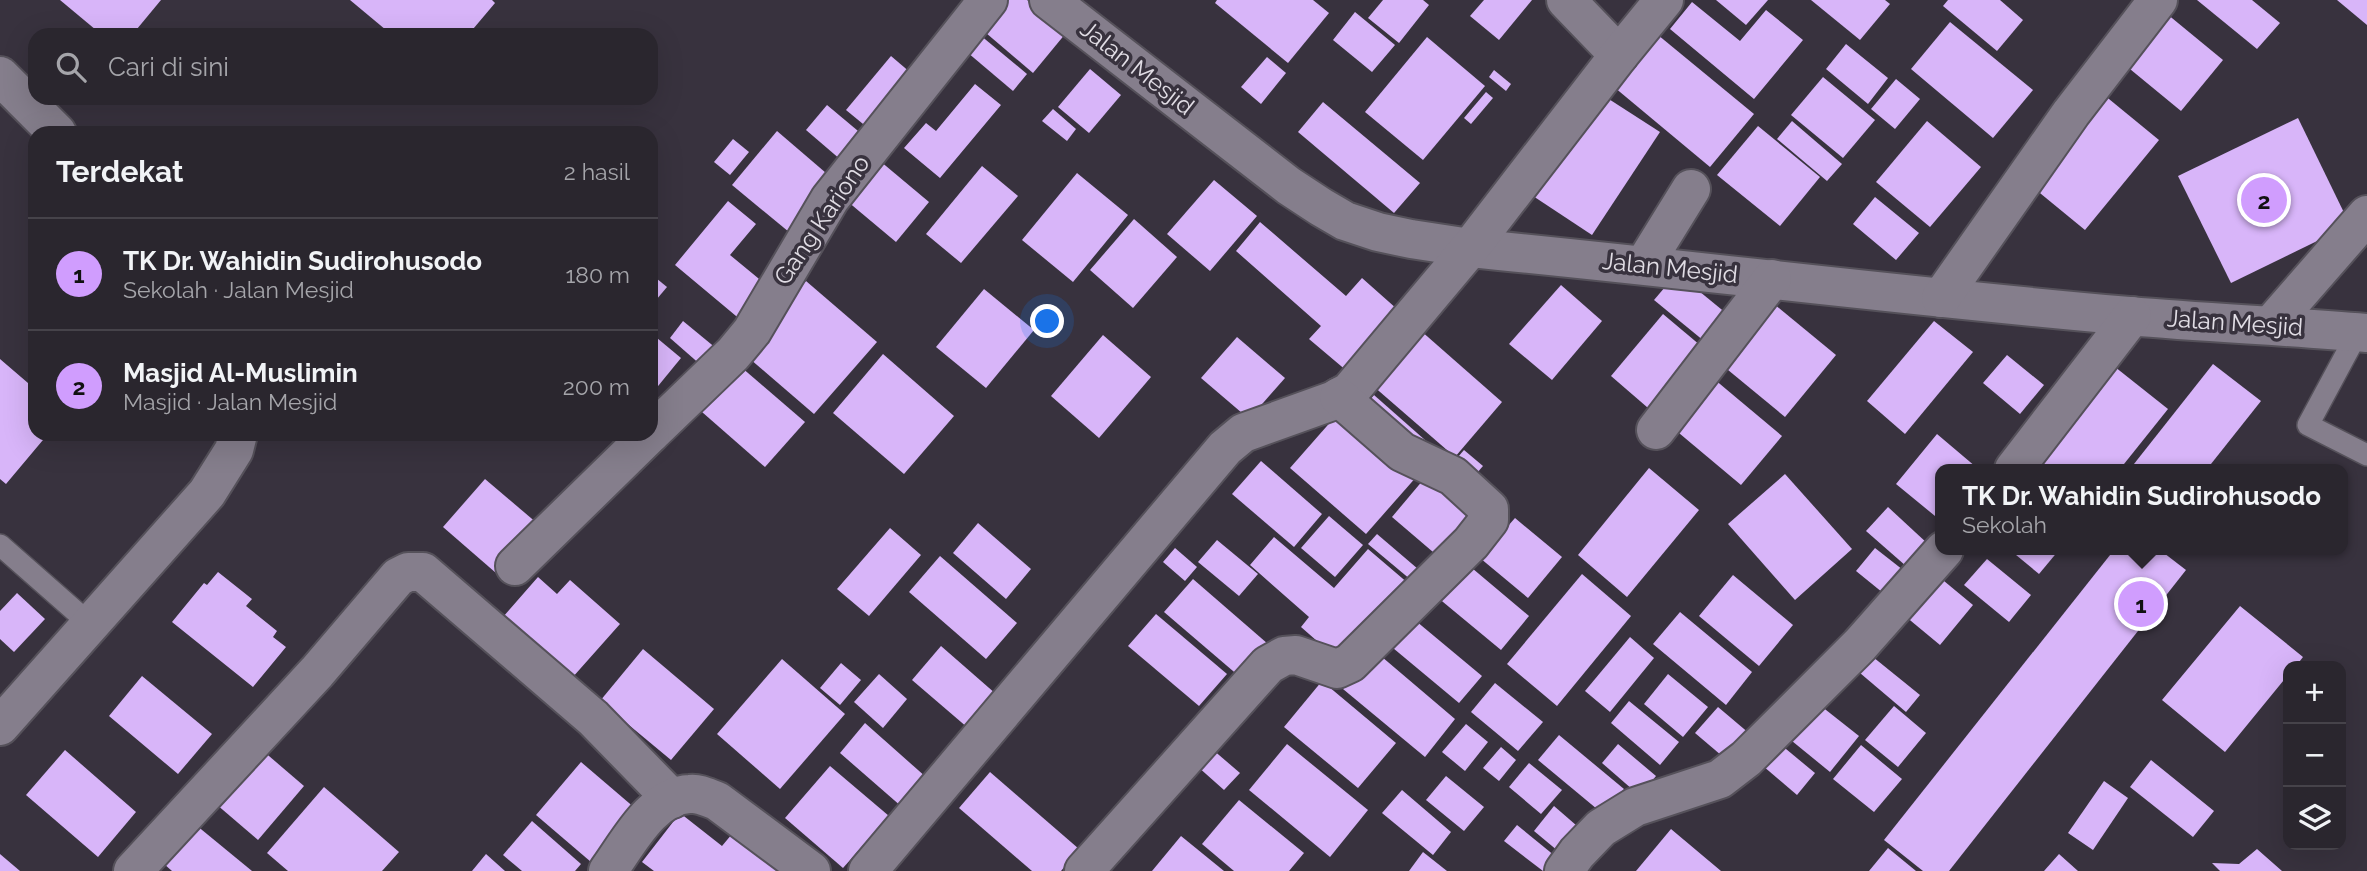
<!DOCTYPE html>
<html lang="id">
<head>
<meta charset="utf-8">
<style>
  :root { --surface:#2a262e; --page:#322e36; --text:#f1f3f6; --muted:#a5a5aa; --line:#46434a; --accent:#d09dfe }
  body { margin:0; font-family:Raleway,sans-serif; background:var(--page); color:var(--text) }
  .controls { position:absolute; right:21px; bottom:21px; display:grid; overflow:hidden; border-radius:14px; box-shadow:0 7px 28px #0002 }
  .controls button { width:63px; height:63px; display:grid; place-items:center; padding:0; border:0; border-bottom:2px solid var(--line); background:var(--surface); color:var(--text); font:35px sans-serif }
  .you { position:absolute; left:1048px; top:322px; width:24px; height:24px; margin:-18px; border:5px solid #fff; border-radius:50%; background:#1a73e8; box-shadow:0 0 0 10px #1a73e833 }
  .badge { display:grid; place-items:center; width:46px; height:46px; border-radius:50%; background:var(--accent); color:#111; font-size:23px; font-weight:700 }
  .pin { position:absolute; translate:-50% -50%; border:4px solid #fff; box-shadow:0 2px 7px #0006 }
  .popup { position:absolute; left:1935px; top:464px; width:413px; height:91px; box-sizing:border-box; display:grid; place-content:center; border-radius:14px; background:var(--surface); filter:drop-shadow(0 2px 5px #0005); font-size:23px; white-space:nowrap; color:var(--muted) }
  .popup b { font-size:26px; color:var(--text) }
  .popup::after { content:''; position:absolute; left:50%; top:100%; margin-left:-14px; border:14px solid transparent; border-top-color:var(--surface) }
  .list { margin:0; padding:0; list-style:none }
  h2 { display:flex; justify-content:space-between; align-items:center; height:91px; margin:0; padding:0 28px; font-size:30px }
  h2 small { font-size:23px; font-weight:400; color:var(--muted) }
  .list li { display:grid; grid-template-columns:46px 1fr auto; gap:21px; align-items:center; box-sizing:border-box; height:112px; padding:0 28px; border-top:2px solid var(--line) }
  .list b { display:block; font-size:26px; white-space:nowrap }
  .list p { margin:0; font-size:23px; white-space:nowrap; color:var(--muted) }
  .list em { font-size:23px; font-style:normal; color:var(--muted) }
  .icon { flex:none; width:38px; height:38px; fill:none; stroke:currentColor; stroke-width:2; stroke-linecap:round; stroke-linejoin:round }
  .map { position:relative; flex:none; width:2367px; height:871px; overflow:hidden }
  .search { position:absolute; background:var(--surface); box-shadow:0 7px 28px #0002; left:28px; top:28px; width:630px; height:77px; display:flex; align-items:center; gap:18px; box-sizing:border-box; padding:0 24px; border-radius:21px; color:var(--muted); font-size:26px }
  .panel { position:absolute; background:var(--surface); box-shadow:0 7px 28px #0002; left:28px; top:126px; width:630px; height:315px; border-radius:21px }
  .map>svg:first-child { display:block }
  .building { fill:#d8b5f9 }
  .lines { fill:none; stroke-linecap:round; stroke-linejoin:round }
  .service-casing { stroke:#55515a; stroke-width:24 }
  .minor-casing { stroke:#55515a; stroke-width:42 }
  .service { stroke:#857e8c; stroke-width:21 }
  .minor { stroke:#857e8c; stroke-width:38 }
  .labels { text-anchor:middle; stroke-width:7; stroke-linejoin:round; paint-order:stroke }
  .street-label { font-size:24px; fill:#e1dde5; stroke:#38323e }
</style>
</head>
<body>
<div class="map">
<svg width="2367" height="871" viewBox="0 0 2367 871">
  <rect width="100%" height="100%" fill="#38323e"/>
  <g class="building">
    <path d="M60,0H161L132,35H102Z"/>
    <path d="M350,0H492L495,3L468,35H392Z"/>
    <path d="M1001,0H1027L1066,33L1033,73L979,27Z"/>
    <path d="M1217,0H1313L1329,13L1288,63L1215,3Z"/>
    <path d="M1383,0H1423L1429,5L1399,43L1368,18Z"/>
    <path d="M1484,0H1532L1499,40L1470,16Z"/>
    <path d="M1716,0H1768L1746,25Z"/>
    <path d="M1811,0H1885L1890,4L1860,40Z"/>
    <path d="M1948,0H2000L2023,20L1997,51L1943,6Z"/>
    <path d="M2197,0H2252L2280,23L2257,49Z"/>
    <path d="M2337,0H2367V25Z"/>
    <path d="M1692,2L1740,41L1766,10L1803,40L1754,99L1670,29Z"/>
    <path d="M2161,9L2223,60L2181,111L2119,60Z"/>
    <path d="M1355,12L1395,45L1372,72L1333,40Z"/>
    <path d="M1950,22L2033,90L1993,138L1911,69Z"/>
    <path d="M974,30L1027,74L1013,91L961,47Z"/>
    <path d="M1658,35L1754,114L1710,167L1614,87Z"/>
    <path d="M1427,37L1485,86L1423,160L1365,112Z"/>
    <path d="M1846,44L1888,78L1868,104L1826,69Z"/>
    <path d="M891,56L918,79L874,133L846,110Z"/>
    <path d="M1267,57L1286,73L1261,104L1241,87Z"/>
    <path d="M1090,69L1121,95L1089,133L1058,107Z"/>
    <path d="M1494,70L1511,84L1506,91L1489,77Z"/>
    <path d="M1823,77L1875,120L1843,158L1791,115Z"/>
    <path d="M1896,79L1920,99L1895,129L1871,109Z"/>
    <path d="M975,84L1001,105L940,178L904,148L926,123L936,131Z"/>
    <path d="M2098,90L2159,140L2085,230L2035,189Z"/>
    <path d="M1486,92L1493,98L1471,124L1464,118Z"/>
    <path d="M1601,94L1660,132L1592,235L1533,196Z"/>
    <path d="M1323,102L1420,183L1394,213L1298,132Z"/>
    <path d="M827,105L870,141L848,166L806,130Z"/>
    <path d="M1053,109L1076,129L1067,141L1042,121Z"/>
    <path d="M2298,118L2350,225L2231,283L2178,176Z"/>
    <path d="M1792,121L1842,164L1827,181L1777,139Z"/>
    <path d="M1927,121L1981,167L1930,227L1876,182Z"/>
    <path d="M1758,126L1820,177L1780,226L1717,175Z"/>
    <path d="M777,131L833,179L789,232L732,185Z"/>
    <path d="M733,139L749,152L730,175L714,162Z"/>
    <path d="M880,161L929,202L896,242L847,201Z"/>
    <path d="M982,166L1018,196L961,263L926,234Z"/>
    <path d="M1077,173L1128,215L1073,282L1022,240Z"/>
    <path d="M1214,180L1257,216L1210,271L1167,234Z"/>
    <path d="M1875,197L1919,233L1896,260L1853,224Z"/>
    <path d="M728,201L756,224L730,255L770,288L742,321L675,265Z"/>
    <path d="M1134,219L1177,257L1133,308L1090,270Z"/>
    <path d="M1260,222L1346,296L1362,278L1406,317L1354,377L1309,339L1321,326L1236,251Z"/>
    <path d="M1677,273L1738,323L1715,350L1654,300Z"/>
    <path d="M651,274L667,287L651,306Z"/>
    <path d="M806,281L877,342L814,414L743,353Z"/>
    <path d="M1561,285L1602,321L1552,380L1509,344Z"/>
    <path d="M984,289L1034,330L986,388L936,347Z"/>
    <path d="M1774,304L1836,355L1785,417L1722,365Z"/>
    <path d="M1663,314L1707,351L1655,414L1611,376Z"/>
    <path d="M683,321L717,349L702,366L670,338Z"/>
    <path d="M1934,321L1973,352L1905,434L1867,401Z"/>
    <path d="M1420,330L1502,402L1455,457L1372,385Z"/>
    <path d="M651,333L681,358L654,391L651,388Z"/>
    <path d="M1103,335L1151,377L1099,438L1051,396Z"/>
    <path d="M1237,337L1285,378L1249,419L1201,378Z"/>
    <path d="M883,354L954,416L904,474L833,413Z"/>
    <path d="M2007,355L2044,385L2020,414L1983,383Z"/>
    <path d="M0,359L35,389V434H48L6,484L0,479Z"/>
    <path d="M2110,363L2168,409L2120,469H2050L2035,458Z"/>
    <path d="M2213,364L2261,401L2207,469H2130Z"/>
    <path d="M741,367L805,422L765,467L702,412Z"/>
    <path d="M1714,379L1782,436L1741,485L1673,428Z"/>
    <path d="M1374,395L1442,455L1364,406Z"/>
    <path d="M1341,410L1418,475L1366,534L1290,468Z"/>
    <path d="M1937,434L1976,467L1974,469H1940V511L1935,516L1896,484Z"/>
    <path d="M1464,450L1483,466L1470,481L1451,465Z"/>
    <path d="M1261,461L1322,514L1294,547L1232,494Z"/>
    <path d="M1649,468L1699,510L1627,597L1578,555Z"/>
    <path d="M1429,473L1477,515L1440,558L1392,517Z"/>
    <path d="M1785,474L1852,549L1795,600L1728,524Z"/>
    <path d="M485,479L538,524L496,573L443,527Z"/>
    <path d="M1888,507L1928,544L1914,573L1866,531Z"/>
    <path d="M1329,516L1363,545L1335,577L1301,548Z"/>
    <path d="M1515,518L1562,557L1528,598L1480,558Z"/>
    <path d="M978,523L1031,569L1006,599L953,553Z"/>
    <path d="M890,528L921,555L869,616L837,589Z"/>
    <path d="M1377,534L1425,575L1417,585L1368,544Z"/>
    <path d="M1274,537L1334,588L1368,549L1409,584L1341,662L1301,627L1309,617L1250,565Z"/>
    <path d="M1217,540L1258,574L1239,596L1198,562Z"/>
    <path d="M1175,548L1197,567L1185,581L1163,562Z"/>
    <path d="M1875,548L1912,577L1893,601L1856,571Z"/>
    <path d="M2010,550H2059L2039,574Z"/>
    <path d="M2114,550H2160L2186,570L1949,871H1923L1884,840Z"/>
    <path d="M940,556L1017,623L986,659L909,592Z"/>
    <path d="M1987,559L2031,595L2009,622L1964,585Z"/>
    <path d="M1466,563L1529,616L1501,650L1437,597Z"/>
    <path d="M218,572L252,599L246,606L277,631L273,637L286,647L253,687L172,622L204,583L207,585Z"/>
    <path d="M1582,574L1631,616L1557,706L1507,664Z"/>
    <path d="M1733,575L1793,625L1759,666L1699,616Z"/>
    <path d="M1938,576L1973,605L1940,645L1905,616Z"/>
    <path d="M538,577L557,594L570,580L620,624L572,678L503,617Z"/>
    <path d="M1193,579L1268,644L1240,677L1164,612Z"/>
    <path d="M17,593L45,619L14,652L0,639V611Z"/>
    <path d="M2240,606L2303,657L2296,666H2288V675L2225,752L2162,700Z"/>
    <path d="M1680,612L1752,672L1726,705L1653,644Z"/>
    <path d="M1156,614L1227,674L1199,706L1128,646Z"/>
    <path d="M1416,621L1482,676L1459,703L1393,648Z"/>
    <path d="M1630,637L1654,658L1610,712L1585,691Z"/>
    <path d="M941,646L1004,701L975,734L912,680Z"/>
    <path d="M643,649L714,709L671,760L600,701Z"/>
    <path d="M1375,651L1455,719L1425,757L1343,689Z"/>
    <path d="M1873,657L1920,695L1906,712L1860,673Z"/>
    <path d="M782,659L845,714L780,789L717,734Z"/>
    <path d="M841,663L861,680L840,705L820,688Z"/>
    <path d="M879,674L907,699L883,728L854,702Z"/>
    <path d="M1668,674L1708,707L1683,737L1644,704Z"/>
    <path d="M142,676L212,734L178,774L109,716Z"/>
    <path d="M1322,681L1396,743L1358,788L1284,727Z"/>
    <path d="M1495,683L1543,722L1518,751L1471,712Z"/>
    <path d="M1629,701L1679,742L1660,765L1611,723Z"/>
    <path d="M1821,706L1859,736L1830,772L1792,741Z"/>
    <path d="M1894,706L1926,733L1898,767L1865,740Z"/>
    <path d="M1718,707L1750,734L1728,761L1695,733Z"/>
    <path d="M865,723L927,778L902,807L840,753Z"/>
    <path d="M1466,724L1488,742L1465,771L1442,752Z"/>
    <path d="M1559,735L1624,789L1603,814L1538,760Z"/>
    <path d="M1287,744L1368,810L1330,857L1249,790Z"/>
    <path d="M1618,744L1656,776L1640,796L1602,763Z"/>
    <path d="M1780,744L1815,773L1797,795L1763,766Z"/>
    <path d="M1861,745L1902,779L1874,812L1833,779Z"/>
    <path d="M1501,747L1516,760L1499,781L1483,768Z"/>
    <path d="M1212,749L1240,773L1224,790L1197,766Z"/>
    <path d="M65,750L136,812L98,857L26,795Z"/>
    <path d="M262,750L304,786L258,840L216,804Z"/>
    <path d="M2151,760L2214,811L2193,837L2130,787Z"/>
    <path d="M581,762L636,809L591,862L536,815Z"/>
    <path d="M1529,763L1562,790L1541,814L1509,787Z"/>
    <path d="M830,766L889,816L843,868L785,818Z"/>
    <path d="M990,772L1079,849L1061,871H1032L959,808Z"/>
    <path d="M1446,776L1484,807L1464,831L1426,800Z"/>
    <path d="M2104,781L2128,798L2093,850L2068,833Z"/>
    <path d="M324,787L399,852L382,871H288L267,853Z"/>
    <path d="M1402,790L1451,832L1433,855L1382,813Z"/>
    <path d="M1239,800L1304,853L1289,871H1234L1202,844Z"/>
    <path d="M1554,806L1584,832L1564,856L1534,831Z"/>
    <path d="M680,813L722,846L732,834L780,871H654L642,862Z"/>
    <path d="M532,821L581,864L575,871H522L503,855Z"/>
    <path d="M196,825L252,871H172L164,864Z"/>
    <path d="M1517,825L1555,856L1543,871L1504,841Z"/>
    <path d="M1671,829L1721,871H1636Z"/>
    <path d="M1181,836L1224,871H1152Z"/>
    <path d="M1888,848L1916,871H1869Z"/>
    <path d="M2257,849L2282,871H2220L2212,863L2239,864Z"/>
    <path d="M1423,852L1447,871H1409Z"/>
    <path d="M0,854L20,871H0Z"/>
    <path d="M486,854L505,871H472Z"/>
    <path d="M2059,854L2078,871H2044Z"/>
  </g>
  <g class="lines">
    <defs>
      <g id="service">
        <path d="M2358,332L2308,425L2367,455"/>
        <path d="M0,545L91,625"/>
      </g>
      <g id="minor">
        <path d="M1049,0L1289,186L1321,207L1345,221L1378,232L1411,239L1470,248C1689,269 1909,297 2129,316C2208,323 2288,326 2367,333"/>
        <path d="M1566,0L1619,55"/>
        <path d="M0,76L57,133"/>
        <path d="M1644,265L1691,189"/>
        <path d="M1941,298L2071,113L2158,0"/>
        <path d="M2272,324L2367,215"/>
        <path d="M1656,430L1772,279"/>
        <path d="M651,433L733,354L752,331L830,199L988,0"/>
        <path d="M2014,469L2132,316"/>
        <path d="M515,566L650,434"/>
        <path d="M0,726L207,493L234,450L238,434"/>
        <path d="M133,871L317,672L398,577L408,572H423L593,718L672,799"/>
        <path d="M608,871C628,844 652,795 690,794C700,793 708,798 717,801L811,871"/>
        <path d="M868,871L1225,448L1243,433L1332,401L1350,391L1470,248L1619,55L1664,0"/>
        <path d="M1084,871L1268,665L1284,656L1296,655L1337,669L1350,663L1471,543L1489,520V509L1453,476L1402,452L1339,397"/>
        <path d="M1564,871L1577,853L1601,828L1635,807L1720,779L1746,759L1860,645L1944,550"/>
      </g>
    </defs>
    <use href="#service" class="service-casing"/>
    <use href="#minor" class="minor-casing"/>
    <use href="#service" class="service"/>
    <use href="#minor" class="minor"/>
  </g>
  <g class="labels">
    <g class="street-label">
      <text transform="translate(1137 68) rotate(38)" y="8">Jalan Mesjid</text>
      <text transform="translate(822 220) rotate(-56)" y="8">Gang Kariono</text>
      <text transform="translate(1670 268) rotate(6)" y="8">Jalan Mesjid</text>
      <text transform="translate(2235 323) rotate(4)" y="8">Jalan Mesjid</text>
    </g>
  </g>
</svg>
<div class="controls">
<button>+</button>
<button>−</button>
<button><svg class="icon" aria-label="layers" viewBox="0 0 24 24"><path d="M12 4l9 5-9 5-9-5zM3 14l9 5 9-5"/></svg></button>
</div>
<div class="you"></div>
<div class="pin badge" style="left:2141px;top:604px">1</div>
<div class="popup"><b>TK Dr. Wahidin Sudirohusodo</b>Sekolah</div>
<div class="pin badge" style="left:2264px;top:200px">2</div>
<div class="search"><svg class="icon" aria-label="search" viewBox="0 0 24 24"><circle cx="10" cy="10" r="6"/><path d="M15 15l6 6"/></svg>Cari di sini</div>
<section class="panel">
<h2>Terdekat<small>2 hasil</small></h2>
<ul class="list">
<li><span class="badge">1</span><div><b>TK Dr. Wahidin Sudirohusodo</b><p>Sekolah · Jalan Mesjid</p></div><em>180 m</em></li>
<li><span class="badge">2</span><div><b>Masjid Al-Muslimin</b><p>Masjid · Jalan Mesjid</p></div><em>200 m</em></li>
</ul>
</section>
</div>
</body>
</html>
